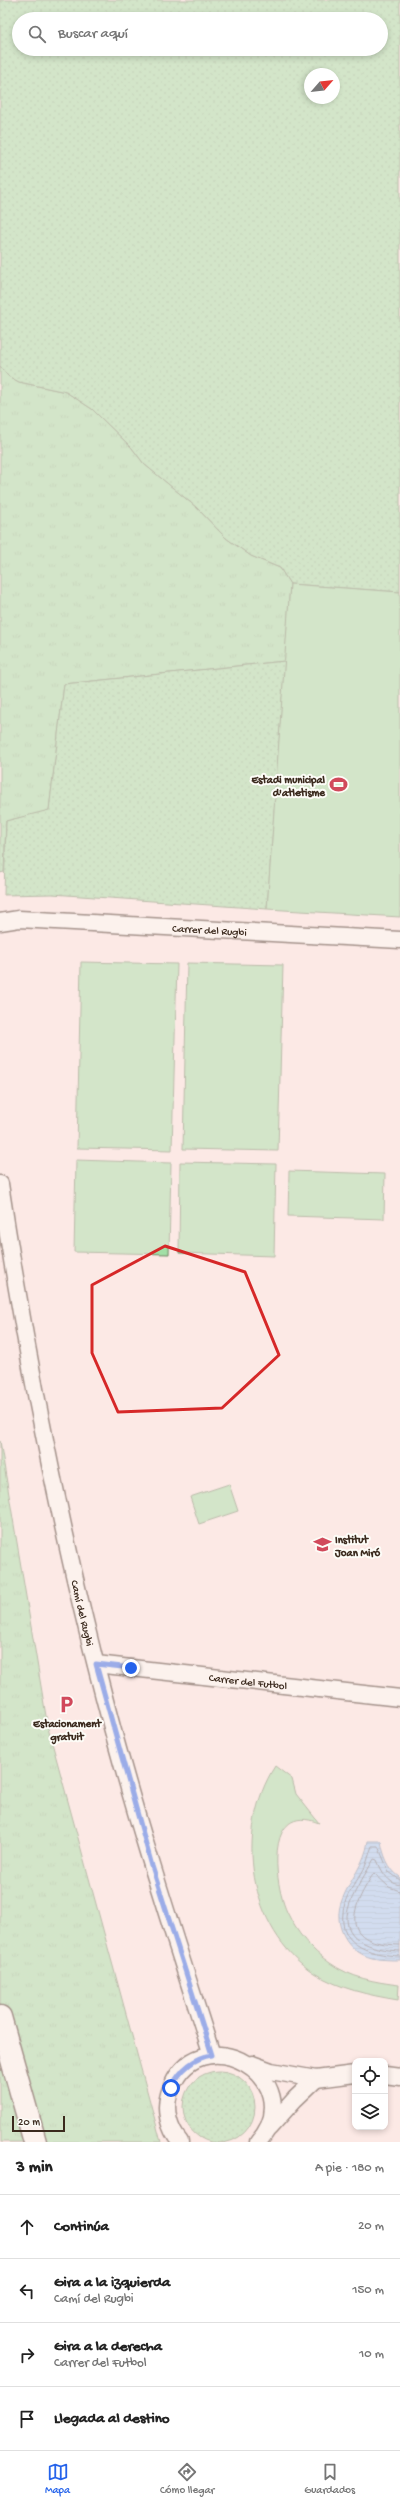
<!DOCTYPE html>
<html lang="es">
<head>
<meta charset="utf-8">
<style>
  :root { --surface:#fff; --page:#f6f6f6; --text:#222; --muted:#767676; --line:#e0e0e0; --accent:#2563eb }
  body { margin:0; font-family:"Gochi Hand",sans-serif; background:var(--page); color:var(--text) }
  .controls { position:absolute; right:12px; bottom:12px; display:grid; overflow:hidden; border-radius:8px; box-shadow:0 2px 6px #0003 }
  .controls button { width:36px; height:36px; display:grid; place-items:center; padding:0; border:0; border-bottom:1px solid var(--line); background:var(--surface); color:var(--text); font:20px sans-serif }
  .compass { position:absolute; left:304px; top:68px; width:36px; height:36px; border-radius:50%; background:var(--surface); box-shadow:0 2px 6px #0003; rotate:62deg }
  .scale { position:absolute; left:12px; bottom:10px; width:53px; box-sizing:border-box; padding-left:4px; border:2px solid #3b2a1e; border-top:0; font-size:11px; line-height:14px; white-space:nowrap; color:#3b2a1e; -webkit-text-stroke:3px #fdfcf7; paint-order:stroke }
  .stop { position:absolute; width:12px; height:12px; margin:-9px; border:3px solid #2563eb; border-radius:50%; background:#fff }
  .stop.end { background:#2563eb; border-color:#fff; box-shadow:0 1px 4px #0008 }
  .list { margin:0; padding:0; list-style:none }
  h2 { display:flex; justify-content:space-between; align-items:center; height:52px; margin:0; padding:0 16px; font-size:17px }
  h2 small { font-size:13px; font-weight:400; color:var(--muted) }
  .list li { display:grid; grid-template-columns:26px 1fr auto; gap:12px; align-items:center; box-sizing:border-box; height:64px; padding:0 16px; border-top:1px solid var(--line) }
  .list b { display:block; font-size:15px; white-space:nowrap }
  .list p { margin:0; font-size:13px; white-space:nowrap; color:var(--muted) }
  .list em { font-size:13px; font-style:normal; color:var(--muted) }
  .icon { flex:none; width:22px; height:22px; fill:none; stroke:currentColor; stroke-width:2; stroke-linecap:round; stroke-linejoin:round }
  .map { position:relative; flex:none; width:400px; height:2142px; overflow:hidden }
  .search { position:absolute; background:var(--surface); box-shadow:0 2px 6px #0003; left:12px; right:12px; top:12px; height:44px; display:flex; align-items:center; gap:10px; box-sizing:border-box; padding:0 14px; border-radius:22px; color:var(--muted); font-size:15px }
  .sheet { height:308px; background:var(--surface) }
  nav { display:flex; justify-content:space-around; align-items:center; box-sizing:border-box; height:56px; border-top:1px solid var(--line); background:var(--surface); font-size:11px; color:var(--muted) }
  nav a { display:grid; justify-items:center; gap:2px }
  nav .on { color:var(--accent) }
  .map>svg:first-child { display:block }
  .grass { fill:url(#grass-tufts); stroke:#6e8462 }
  .garden { fill:url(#garden-dots); stroke:#6e8462; fill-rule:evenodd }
  .pitch { fill:#a2dfa6; stroke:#6e8462 }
  .water { fill:url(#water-rules); stroke:#778ca2 }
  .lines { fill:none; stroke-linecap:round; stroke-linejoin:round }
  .shore { stroke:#636b76; stroke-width:1 }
  .minor-casing { stroke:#3b2a1e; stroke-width:19 }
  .motorway-casing { stroke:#3b2a1e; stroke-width:25 }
  .minor { stroke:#fdfcf7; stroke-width:16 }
  .motorway { stroke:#fdfcf7; stroke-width:22 }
  .route { stroke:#2563eb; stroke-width:5 }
  .marked { fill:none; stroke:#d62828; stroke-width:3; stroke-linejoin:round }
  .labels { text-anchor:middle; stroke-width:4; stroke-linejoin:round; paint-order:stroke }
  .poi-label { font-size:11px; font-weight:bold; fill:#3b2a1e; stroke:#fdfcf7; text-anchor:end }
  .street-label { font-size:11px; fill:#3b2a1e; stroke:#fdfcf7 }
</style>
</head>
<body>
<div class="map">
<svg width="400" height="2142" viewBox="0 0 400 2142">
  <defs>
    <pattern id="grass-tufts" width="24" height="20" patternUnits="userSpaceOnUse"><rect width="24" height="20" fill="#a2dfa6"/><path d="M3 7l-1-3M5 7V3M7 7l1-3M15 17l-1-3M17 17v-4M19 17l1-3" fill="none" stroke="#8cc08e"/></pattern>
    <pattern id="garden-dots" width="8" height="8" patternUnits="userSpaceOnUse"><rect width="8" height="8" fill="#a2dfa6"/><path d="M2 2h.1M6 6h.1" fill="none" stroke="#8cc08e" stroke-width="1.8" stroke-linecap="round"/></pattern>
    <pattern id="water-rules" width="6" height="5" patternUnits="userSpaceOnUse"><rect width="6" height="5" fill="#9fcdfa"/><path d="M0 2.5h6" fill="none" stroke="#8ab0d6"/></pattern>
  </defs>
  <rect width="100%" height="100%" fill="#fce9e5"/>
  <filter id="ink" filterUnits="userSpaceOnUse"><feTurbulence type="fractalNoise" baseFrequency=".025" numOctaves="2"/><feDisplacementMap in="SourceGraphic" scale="8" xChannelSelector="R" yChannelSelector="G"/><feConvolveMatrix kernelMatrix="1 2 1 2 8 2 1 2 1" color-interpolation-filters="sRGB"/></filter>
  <g filter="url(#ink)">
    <g class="grass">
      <path d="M0,366L8,376L19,382L66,392L92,409L132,448L144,464L196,507L226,538L251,556L280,568L290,584L285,661L64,684L49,811L6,821L4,872L0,873Z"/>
      <path d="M0,1441L48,1728L161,2142H0Z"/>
    </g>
    <g class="garden">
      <path d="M0,0H400V592L290,584L280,568L251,556L226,538L196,507L144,464L132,448L92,409L66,392L19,382L8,376L0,366ZM19,19H381V49H19ZM310,74H334V98H310Z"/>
      <path d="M285,661L267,909L52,894L4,895L6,821L49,810L64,684Z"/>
      <circle cx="219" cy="2107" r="36"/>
    </g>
    <g class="pitch">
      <path d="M290,584L400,592V917L267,909Z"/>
      <path d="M81,962L177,964L172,1150L77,1148Z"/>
      <path d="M187,963L283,965L278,1151L183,1149Z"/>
      <path d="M76,1160L171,1163L169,1254L74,1252Z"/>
      <path d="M180,1162L276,1164L274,1256L179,1253Z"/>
      <path d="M289,1171L385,1174L384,1219L288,1216Z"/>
      <path d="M229,1484L238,1511L199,1524L190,1497Z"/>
      <path d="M275,1766L292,1779L296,1794L319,1823C264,1801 274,1884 287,1912C297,1933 311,1950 330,1963C351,1978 375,1982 399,1985L398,2000C368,1995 340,1989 314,1973C248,1930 234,1830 275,1766Z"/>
    </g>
    <path class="water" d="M368,1841H381C383,1854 388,1869 400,1877V1960C391,1960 381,1960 372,1958C347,1952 332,1924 342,1900C350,1879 365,1864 368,1841Z"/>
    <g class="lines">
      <g class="shore">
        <path d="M400,1880L389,1872L378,1846H372C369,1853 368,1861 364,1869C358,1880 348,1891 345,1903C333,1944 369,1955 400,1956"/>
        <path d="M400,1885C388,1884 381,1870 377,1860L374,1859C366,1873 356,1888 350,1903C336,1940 373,1950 400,1951"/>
        <path d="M400,1891L389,1887L374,1873C348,1912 341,1944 400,1945"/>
      </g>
      <defs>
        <g id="minor">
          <path id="s1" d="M0,922L19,919L400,940"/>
          <path id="s2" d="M0,1184C26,1356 60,1528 104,1697C135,1817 174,1936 212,2055"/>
          <path id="s3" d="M96,1664L400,1698"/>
          <path d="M252,2064L271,2071L316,2079L355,2074"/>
          <path d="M385,2075L400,2077"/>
          <path d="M269,2128L295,2099L316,2079"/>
          <path d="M180,2142C169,2129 164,2110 169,2094C196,2009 314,2080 258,2142"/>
        </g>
        <path id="motorway" d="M0,2017L35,2142"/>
      </defs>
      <use href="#minor" class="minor-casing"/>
      <use href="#motorway" class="motorway-casing"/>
      <use href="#minor" class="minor"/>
      <use href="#motorway" class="motorway"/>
    </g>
  </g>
  <g class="lines" filter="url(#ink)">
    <path class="route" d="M131,1668L96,1664L152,1866L212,2055C193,2058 180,2070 171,2088"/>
  </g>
  <path d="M0 0H400V2142H0ZM165,1246L245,1272L279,1355L222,1408L118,1412L92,1353V1285Z" fill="#fce9e5" fill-opacity=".55" fill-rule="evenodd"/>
  <path class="marked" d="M165,1246L245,1272L279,1355L222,1408L118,1412L92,1353V1285Z"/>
  <defs>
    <symbol id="stadium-bare" viewBox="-9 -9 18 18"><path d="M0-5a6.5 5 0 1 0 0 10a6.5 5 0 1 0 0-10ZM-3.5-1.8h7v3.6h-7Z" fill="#d1495b" stroke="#fdfcf7" stroke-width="2.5" paint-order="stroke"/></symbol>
    <symbol id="school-bare" viewBox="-9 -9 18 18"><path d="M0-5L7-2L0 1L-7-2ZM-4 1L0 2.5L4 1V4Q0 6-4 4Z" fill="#d1495b" stroke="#fdfcf7" stroke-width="2.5" paint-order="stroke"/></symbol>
    <symbol id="parking-bare" viewBox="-9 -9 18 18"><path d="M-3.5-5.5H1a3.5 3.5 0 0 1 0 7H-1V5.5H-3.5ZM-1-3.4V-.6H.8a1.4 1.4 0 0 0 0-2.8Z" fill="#d1495b" stroke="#fdfcf7" stroke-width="2.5" paint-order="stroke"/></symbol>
  </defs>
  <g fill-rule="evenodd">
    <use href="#stadium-bare" x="326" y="772" width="25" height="25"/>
    <use href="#school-bare" x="310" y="1532" width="25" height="25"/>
    <use href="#parking-bare" x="54" y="1692" width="25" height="25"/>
  </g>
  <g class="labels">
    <g class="poi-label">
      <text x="325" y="783">Estadi municipal<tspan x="325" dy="13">d'atletisme</tspan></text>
      <text x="335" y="1543" text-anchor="start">Institut<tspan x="335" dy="13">Joan Miró</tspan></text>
      <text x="67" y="1727" text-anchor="middle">Estacionament<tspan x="67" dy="13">gratuit</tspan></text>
    </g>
    <g class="street-label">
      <text dy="4" stroke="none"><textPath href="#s1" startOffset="210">Carrer del Rugbi</textPath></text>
      <text dy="4" stroke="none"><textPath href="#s2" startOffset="437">Camí del Rugbi</textPath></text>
      <text dy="4" stroke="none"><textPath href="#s3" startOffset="153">Carrer del Futbol</textPath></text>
    </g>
  </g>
</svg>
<div class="controls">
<button><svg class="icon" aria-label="locate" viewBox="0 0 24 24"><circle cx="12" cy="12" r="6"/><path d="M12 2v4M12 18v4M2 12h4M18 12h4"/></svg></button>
<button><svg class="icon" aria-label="layers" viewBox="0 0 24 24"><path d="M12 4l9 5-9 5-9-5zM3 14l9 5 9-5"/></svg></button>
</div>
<svg class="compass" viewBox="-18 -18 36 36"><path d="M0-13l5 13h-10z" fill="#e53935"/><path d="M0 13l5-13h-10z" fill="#767676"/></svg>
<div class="scale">20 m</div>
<div class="stop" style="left:171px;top:2088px"></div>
<div class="stop end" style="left:131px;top:1668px"></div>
<div class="search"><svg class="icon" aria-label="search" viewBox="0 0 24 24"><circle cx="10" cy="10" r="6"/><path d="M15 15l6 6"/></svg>Buscar aquí</div>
</div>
<section class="sheet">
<h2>3 min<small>A pie · 180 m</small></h2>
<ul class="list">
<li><svg class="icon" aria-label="ahead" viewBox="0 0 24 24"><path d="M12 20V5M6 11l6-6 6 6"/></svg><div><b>Continúa</b></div><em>20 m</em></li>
<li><svg class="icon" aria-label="left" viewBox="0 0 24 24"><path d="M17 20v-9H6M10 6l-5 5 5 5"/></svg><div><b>Gira a la izquierda</b><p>Camí del Rugbi</p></div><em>150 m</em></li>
<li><svg class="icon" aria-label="right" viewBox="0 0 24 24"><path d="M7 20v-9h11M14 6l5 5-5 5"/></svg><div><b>Gira a la derecha</b><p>Carrer del Futbol</p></div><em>10 m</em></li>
<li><svg class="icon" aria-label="arrive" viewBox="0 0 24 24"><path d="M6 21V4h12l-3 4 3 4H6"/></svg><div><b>Llegada al destino</b></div></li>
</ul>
</section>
<nav>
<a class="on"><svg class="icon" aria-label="map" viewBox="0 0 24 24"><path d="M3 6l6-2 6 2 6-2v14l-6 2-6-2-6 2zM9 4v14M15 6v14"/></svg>Mapa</a>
<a><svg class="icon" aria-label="directions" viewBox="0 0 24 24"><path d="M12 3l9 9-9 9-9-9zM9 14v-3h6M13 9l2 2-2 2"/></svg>Cómo llegar</a>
<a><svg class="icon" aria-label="saved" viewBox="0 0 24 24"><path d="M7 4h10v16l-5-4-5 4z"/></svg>Guardados</a>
</nav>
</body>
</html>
